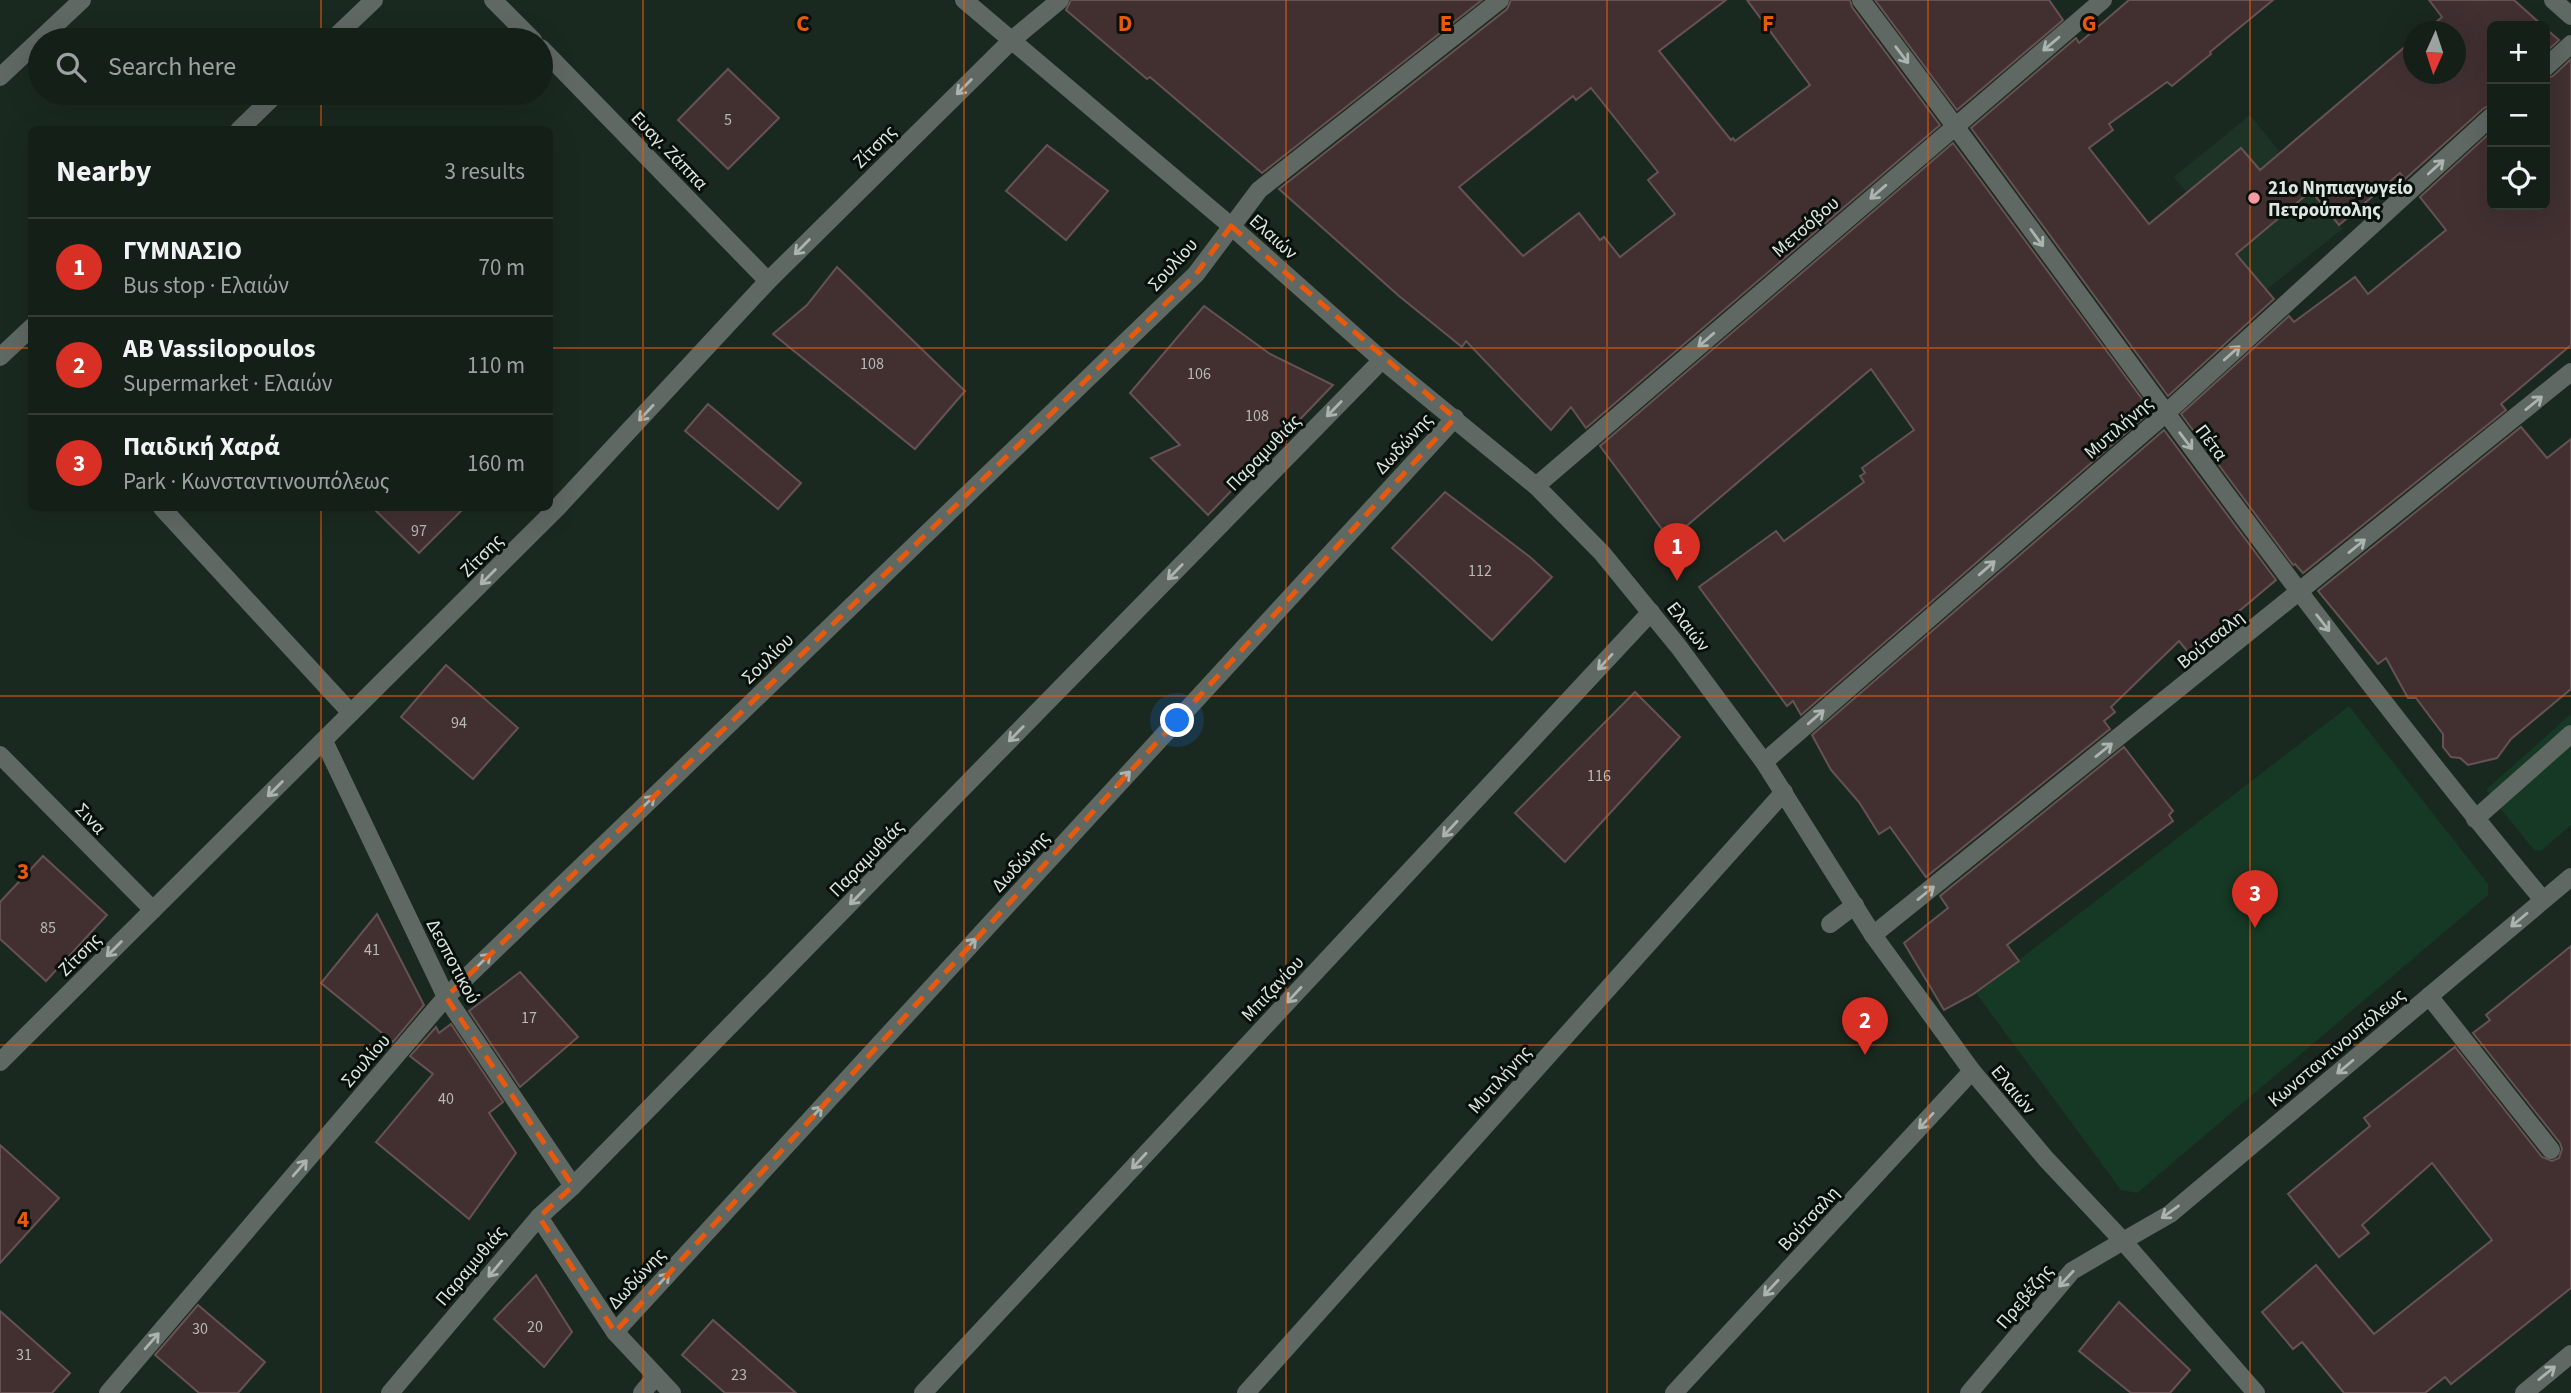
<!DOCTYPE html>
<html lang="en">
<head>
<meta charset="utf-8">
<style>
  :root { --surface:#141f17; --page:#212c24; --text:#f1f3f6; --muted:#9da2a1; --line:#333d36; --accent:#d93025 }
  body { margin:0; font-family:"Source Sans 3",sans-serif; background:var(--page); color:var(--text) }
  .controls { position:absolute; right:21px; top:21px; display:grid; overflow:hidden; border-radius:10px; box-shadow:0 7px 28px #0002 }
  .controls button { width:63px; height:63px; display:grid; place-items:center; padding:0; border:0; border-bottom:2px solid var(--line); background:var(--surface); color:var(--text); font:35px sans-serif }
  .compass { position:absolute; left:2403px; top:21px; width:63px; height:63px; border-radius:50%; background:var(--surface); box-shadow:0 7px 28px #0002; rotate:183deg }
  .you { position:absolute; left:1178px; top:721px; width:24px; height:24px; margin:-18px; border:5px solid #fff; border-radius:50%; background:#1a73e8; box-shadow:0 0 0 10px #1a73e833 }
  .badge { display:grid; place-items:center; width:46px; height:46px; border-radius:50%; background:var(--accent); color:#fff; font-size:23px; font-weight:700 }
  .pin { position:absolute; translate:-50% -58px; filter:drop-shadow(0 2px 4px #0008) }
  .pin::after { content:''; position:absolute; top:37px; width:24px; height:21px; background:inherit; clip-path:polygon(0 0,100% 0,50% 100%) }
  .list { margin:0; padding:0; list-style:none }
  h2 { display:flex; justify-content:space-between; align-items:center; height:91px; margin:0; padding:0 28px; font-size:30px }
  h2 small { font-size:23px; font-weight:400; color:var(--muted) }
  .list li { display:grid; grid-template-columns:46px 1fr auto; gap:21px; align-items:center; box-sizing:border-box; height:98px; padding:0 28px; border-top:2px solid var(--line) }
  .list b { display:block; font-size:26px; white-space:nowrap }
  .list p { margin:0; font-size:23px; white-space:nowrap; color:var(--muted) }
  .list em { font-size:23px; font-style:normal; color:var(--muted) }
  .icon { flex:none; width:38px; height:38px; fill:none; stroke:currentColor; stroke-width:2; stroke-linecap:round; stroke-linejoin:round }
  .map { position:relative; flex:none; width:2571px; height:1393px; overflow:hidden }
  .search { position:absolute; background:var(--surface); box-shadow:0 7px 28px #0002; left:28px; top:28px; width:525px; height:77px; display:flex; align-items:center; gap:18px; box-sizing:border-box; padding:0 24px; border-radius:38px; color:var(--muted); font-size:26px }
  .panel { position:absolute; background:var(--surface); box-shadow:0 7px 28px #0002; left:28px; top:126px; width:525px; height:385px; border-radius:10px }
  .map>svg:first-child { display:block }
  .built { fill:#1d3325 }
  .green { fill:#153924 }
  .building { fill:#423031; stroke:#675253; stroke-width:2; fill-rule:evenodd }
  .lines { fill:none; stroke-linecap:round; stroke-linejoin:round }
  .service { stroke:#606863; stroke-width:18 }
  .pedestrian { stroke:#606863; stroke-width:18 }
  .minor { stroke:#606863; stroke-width:18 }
  .tertiary { stroke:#606863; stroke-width:18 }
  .oneway { stroke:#abb4ae }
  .marked { fill:none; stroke:#e8590c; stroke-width:5; stroke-dasharray:14 9; stroke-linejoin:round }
  .grid { fill:none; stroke:#e8590c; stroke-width:2; stroke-opacity:0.55 }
  .poi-dot { fill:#f49aa2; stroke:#09100b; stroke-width:2.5 }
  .labels { text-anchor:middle; stroke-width:6; stroke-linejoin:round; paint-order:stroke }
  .number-label { font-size:16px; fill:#b6b9b4 }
  .street-label { font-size:19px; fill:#dde7e0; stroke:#09100b }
  .poi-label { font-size:19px; font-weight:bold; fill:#dde7e0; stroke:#09100b; text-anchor:start }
  .grid-label { font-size:23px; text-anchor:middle; font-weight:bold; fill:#e8590c; stroke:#09100b; stroke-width:6; stroke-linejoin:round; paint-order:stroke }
</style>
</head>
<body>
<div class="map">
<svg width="2571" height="1393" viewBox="0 0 2571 1393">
  <rect width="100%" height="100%" fill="#1a291f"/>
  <path class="built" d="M2250,115L2342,229L2266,290L2174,177Z"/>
  <g class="green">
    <path d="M2349,706L2488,884V895L2137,1193L2121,1190L1976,993Z"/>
    <path d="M2571,714V825L2541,851L2534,850L2486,790Z"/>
  </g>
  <g class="building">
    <path d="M1071,0H1482L1262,173L1150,77L1147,79L1066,10Z"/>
    <path d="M1511,0H1726L1659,51L1731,140L1733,138L1735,141L1810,85L1747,0H1850L1852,7L1940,125L1586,428L1571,407L1551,430L1466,341L1462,347L1399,296L1279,189L1507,9ZM1591,88L1658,172L1648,180L1675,214L1620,257L1604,237L1600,240L1579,213L1523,256L1459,187L1573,96L1576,100Z"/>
    <path d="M1875,0H2049L2063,20L1957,110Z"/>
    <path d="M2129,0H2273L2210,52L2211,54L2172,86L2167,82L2109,124L2113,130L2089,148L2149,224L2241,148L2260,170L2413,40V74H2455V32H2424L2442,17L2429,0H2514L2543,26H2492V105L2484,108L2405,179L2400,173L2339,225L2311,191L2236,254L2274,299L2168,396L1971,128L2076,38L2079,43Z"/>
    <path d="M2545,28L2559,40L2545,53Z"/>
    <path d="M2571,59V345L2501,404L2506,410L2303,573L2295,564L2293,565L2181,414L2289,316L2294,322L2355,277L2368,294L2446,230L2420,197L2492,131V205H2545V79L2553,76Z"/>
    <path d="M728,69L779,118L728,169L678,120Z"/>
    <path d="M1953,143L2151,411L1801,715L1793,701L1787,706L1699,587L1776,531L1784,541L1864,482L1860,476L1865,473L1862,468L1914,430L1871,369L1670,540L1600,446Z"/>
    <path d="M1047,145L1108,191L1066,240L1006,191Z"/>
    <path d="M837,267L965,391L915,449L773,334L807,305Z"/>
    <path d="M1204,306L1270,354L1333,385L1208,515L1151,458L1180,445L1130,393Z"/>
    <path d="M708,404L801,483L778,509L685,431Z"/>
    <path d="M2521,427L2547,458L2571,439V689L2511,739L2497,758L2468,765L2460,758L2451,757L2443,747V734L2416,698H2408L2386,658L2378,664L2318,591Z"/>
    <path d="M2164,430L2276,580L2189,653L2179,641L2111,707L2115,712L2104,721L2110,729L1926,877L1890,827L1879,834L1859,802L1831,770L1812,735Z"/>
    <path d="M1445,492L1530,557L1552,577L1492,640L1392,548Z"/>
    <path d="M373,508H464L419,553Z"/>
    <path d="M446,665L518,728L473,779L401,717Z"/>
    <path d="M1635,692L1680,737L1565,862L1515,813Z"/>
    <path d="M2124,747L2173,811L2169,815L2173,821L2007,945L2019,961L1972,995L1944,1010L1904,943L1948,908L1940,896Z"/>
    <path d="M43,856L107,915L46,981L0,939V902Z"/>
    <path d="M377,914L424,1005L393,1042L321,983Z"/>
    <path d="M2571,946V1288L2451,1384L2445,1377L2425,1393H2344L2302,1342L2293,1349L2262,1312L2316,1265L2374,1334L2492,1240L2432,1163L2362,1225L2369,1233L2339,1257L2288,1194L2370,1126L2364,1118L2455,1047L2542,1157L2552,1161L2559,1158L2562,1149L2560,1143L2473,1033L2490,1020L2486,1015Z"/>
    <path d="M520,972L578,1037L520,1087L469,1011Z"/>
    <path d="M451,1024L503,1102L489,1113L516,1153L469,1219L376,1142L433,1074L410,1056L436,1027L439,1033Z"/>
    <path d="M0,1145L59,1198L0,1263Z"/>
    <path d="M536,1275L572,1332L544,1367L494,1319Z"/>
    <path d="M2119,1302L2190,1370L2170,1393H2131L2079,1351Z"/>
    <path d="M198,1305L265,1362L238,1393H199L155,1355Z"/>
    <path d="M0,1311L70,1373L52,1393H0Z"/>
    <path d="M713,1320L796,1393H725L682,1355Z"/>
  </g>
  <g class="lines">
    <g class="service">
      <path d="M1013,39L1060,0"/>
      <path d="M1830,924L1855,905"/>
      <path d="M2429,996L2551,1150"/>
    </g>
    <path class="pedestrian" d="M2475,819L2571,734"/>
    <g class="minor">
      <path d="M493,0L533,40"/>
      <path d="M1861,0C2088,301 2302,611 2543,900"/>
      <path d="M2553,0L2571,16"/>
      <path d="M332,40L374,0"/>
      <path d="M541,48L768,281"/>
      <path d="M2545,68L2571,44"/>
      <path d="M0,77L82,0"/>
      <path d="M239,130L277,93"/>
      <path d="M0,357L32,327"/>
      <path d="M1536,486L2103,0"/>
      <path d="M162,508L351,713"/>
      <path d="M324,741L446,997L573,1186"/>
      <path d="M0,755L153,910"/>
      <path d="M1764,762L2165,414L2492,116"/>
      <path d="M1873,935L2571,372"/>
      <path d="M0,1062L558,507L768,281L1013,39"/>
      <path d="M539,1217L615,1332L672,1393"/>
      <path d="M2123,1241L2170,1214L2571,877"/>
      <path d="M615,1332L1455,418"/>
      <path d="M108,1393L446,997L1196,274L1259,190L1500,0"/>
      <path d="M390,1393L539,1217L573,1186L1382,360"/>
      <path d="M642,1393L656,1376"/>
      <path d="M923,1393L1651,612"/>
      <path d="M1246,1393L1784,792"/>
      <path d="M1674,1393L1972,1071"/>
      <path d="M2524,1393L2571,1354"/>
    </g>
    <g class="tertiary">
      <path d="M964,0L1231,226L1382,360L1536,486L1602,553L1678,646L1764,762L1873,935L1972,1071L2046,1159L2123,1241L2256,1393"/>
      <path d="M1969,1393L2072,1271L2123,1241"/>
    </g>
  </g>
  <defs><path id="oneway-shaft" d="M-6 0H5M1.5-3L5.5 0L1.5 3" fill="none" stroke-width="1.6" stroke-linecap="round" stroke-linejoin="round" transform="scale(1.75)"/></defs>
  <g class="oneway">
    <use href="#oneway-shaft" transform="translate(2051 44) rotate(140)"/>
    <use href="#oneway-shaft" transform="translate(1902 55) rotate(53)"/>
    <use href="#oneway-shaft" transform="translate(964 87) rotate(135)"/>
    <use href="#oneway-shaft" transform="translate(2436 167) rotate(-42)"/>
    <use href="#oneway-shaft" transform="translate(1878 192) rotate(139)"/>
    <use href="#oneway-shaft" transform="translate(2037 238) rotate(54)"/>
    <use href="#oneway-shaft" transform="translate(802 247) rotate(135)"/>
    <use href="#oneway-shaft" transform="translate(1706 340) rotate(139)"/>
    <use href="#oneway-shaft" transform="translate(2232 353) rotate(-42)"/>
    <use href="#oneway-shaft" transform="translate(2534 403) rotate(-39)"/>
    <use href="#oneway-shaft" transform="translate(1334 409) rotate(134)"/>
    <use href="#oneway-shaft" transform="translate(646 413) rotate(133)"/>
    <use href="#oneway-shaft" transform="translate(2186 441) rotate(53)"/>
    <use href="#oneway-shaft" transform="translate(2357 546) rotate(-39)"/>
    <use href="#oneway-shaft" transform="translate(1987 568) rotate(-41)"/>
    <use href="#oneway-shaft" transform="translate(1175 572) rotate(134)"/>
    <use href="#oneway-shaft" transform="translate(488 577) rotate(135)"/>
    <use href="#oneway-shaft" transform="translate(2323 623) rotate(52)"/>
    <use href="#oneway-shaft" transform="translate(1605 662) rotate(133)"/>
    <use href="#oneway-shaft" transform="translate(1816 717) rotate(-41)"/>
    <use href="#oneway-shaft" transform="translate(1016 734) rotate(134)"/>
    <use href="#oneway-shaft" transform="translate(2104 750) rotate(-39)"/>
    <use href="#oneway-shaft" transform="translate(1123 779) rotate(-47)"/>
    <use href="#oneway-shaft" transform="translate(275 789) rotate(135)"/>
    <use href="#oneway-shaft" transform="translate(647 803) rotate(-44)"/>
    <use href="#oneway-shaft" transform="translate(1450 829) rotate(133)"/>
    <use href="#oneway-shaft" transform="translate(1926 893) rotate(-39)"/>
    <use href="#oneway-shaft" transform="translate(857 897) rotate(134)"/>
    <use href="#oneway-shaft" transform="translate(2519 920) rotate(140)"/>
    <use href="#oneway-shaft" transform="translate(969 946) rotate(-47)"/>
    <use href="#oneway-shaft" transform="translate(114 949) rotate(135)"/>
    <use href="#oneway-shaft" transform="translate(483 961) rotate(-44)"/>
    <use href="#oneway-shaft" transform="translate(1294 995) rotate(133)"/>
    <use href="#oneway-shaft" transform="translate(2345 1067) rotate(140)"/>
    <use href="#oneway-shaft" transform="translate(815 1114) rotate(-47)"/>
    <use href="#oneway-shaft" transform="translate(1926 1121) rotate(133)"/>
    <use href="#oneway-shaft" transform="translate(1139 1161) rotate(133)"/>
    <use href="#oneway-shaft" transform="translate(300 1168) rotate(-49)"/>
    <use href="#oneway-shaft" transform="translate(2170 1212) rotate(144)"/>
    <use href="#oneway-shaft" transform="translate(495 1269) rotate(130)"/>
    <use href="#oneway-shaft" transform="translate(2066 1279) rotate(133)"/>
    <use href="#oneway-shaft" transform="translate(662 1281) rotate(-47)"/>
    <use href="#oneway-shaft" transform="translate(1771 1288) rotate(133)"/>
    <use href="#oneway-shaft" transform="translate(152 1341) rotate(-49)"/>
    <use href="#oneway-shaft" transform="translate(2547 1373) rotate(-39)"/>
  </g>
  <path class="marked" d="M1231,226L1455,418L615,1332L539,1217L573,1186L446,997L1196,274Z"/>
  <path class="grid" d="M321,0V40M643,0V1393M964,0V1393M1286,0V1393M1607,0V1393M1928,0V1393M2250,0V1393M321,93V130M0,348H32M550,348H2571M321,508V1393M0,696H2571M0,1045H2571"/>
  <circle class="poi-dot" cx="2254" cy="198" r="7"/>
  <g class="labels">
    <g class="number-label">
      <text x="728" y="125">5</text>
      <text x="872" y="369">108</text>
      <text x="1199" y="379">106</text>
      <text x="1257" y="421">108</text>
      <text x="419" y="536">97</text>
      <text x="1480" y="576">112</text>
      <text x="459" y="728">94</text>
      <text x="1599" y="781">116</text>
      <text x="48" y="933">85</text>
      <text x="372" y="955">41</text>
      <text x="529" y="1023">17</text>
      <text x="446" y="1104">40</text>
      <text x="535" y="1332">20</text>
      <text x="200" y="1334">30</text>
      <text x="24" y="1360">31</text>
      <text x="739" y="1380">23</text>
    </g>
    <g class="street-label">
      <text transform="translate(874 146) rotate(-45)" y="7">Ζίτσης</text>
      <text transform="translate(670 150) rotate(46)" y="7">Ευαγ. Ζάππα</text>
      <text transform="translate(1805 226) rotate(-41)" y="7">Μετσόβου</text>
      <text transform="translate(1274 236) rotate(42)" y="7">Ελαιών</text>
      <text transform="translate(1172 264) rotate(-48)" y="7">Σουλίου</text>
      <text transform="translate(2118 427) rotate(-41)" y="7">Μυτιλήνης</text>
      <text transform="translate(2212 442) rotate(53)" y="7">Πέτα</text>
      <text transform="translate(1403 443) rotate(-47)" y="7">Δωδώνης</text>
      <text transform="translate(1263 452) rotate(-46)" y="7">Παραμυθιάς</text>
      <text transform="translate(481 555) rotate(-45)" y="7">Ζίτσης</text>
      <text transform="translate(1689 626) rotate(52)" y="7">Ελαιών</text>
      <text transform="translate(2210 639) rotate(-39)" y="7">Βούτσαλη</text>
      <text transform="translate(767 658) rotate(-44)" y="7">Σουλίου</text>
      <text transform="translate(91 818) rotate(46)" y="7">Σινα</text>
      <text transform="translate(866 858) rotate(-46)" y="7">Παραμυθιάς</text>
      <text transform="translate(1020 861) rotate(-47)" y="7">Δωδώνης</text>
      <text transform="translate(79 954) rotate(-45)" y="7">Ζίτσης</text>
      <text transform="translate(454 961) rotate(62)" y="7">Δεσποτικού</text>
      <text transform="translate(1272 988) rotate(-47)" y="7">Μπιζανίου</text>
      <text transform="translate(2336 1047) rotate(-40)" y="7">Κωνσταντινουπόλεως</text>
      <text transform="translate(365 1060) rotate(-49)" y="7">Σουλίου</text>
      <text transform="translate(1499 1079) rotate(-48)" y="7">Μυτιλήνης</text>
      <text transform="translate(2014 1089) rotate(50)" y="7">Ελαιών</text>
      <text transform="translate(1808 1218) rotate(-47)" y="7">Βούτσαλη</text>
      <text transform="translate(470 1265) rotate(-50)" y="7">Παραμυθιάς</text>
      <text transform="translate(636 1278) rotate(-47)" y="7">Δωδώνης</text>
      <text transform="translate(2024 1296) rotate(-50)" y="7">Πρεβέζης</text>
    </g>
    <g class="poi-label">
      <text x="2268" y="194">21ο Νηπιαγωγείο<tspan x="2268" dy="22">Πετρούπολης</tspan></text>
    </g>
  </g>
  <g class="grid-label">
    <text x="803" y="31">C</text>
    <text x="1125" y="31">D</text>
    <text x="1446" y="31">E</text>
    <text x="1768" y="31">F</text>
    <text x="2089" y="31">G</text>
    <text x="23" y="879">3</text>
    <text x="23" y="1227">4</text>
  </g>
</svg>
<div class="controls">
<button>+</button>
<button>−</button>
<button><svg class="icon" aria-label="locate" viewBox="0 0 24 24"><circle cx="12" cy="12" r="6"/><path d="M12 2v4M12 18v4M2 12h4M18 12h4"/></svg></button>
</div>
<svg class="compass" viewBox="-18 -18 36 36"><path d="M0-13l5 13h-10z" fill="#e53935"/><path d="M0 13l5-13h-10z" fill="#9da2a1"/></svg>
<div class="you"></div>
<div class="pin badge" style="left:1677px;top:581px">1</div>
<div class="pin badge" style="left:1865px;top:1055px">2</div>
<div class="pin badge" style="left:2255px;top:928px">3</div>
<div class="search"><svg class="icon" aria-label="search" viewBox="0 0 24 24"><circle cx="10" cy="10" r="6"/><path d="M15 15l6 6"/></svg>Search here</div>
<section class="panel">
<h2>Nearby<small>3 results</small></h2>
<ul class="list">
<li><span class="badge">1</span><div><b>ΓΥΜΝΑΣΙΟ</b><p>Bus stop · Ελαιών</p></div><em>70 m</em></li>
<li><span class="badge">2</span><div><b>AB Vassilopoulos</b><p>Supermarket · Ελαιών</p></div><em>110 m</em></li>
<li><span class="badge">3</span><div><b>Παιδική Χαρά</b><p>Park · Κωνσταντινουπόλεως</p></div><em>160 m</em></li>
</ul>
</section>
</div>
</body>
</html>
